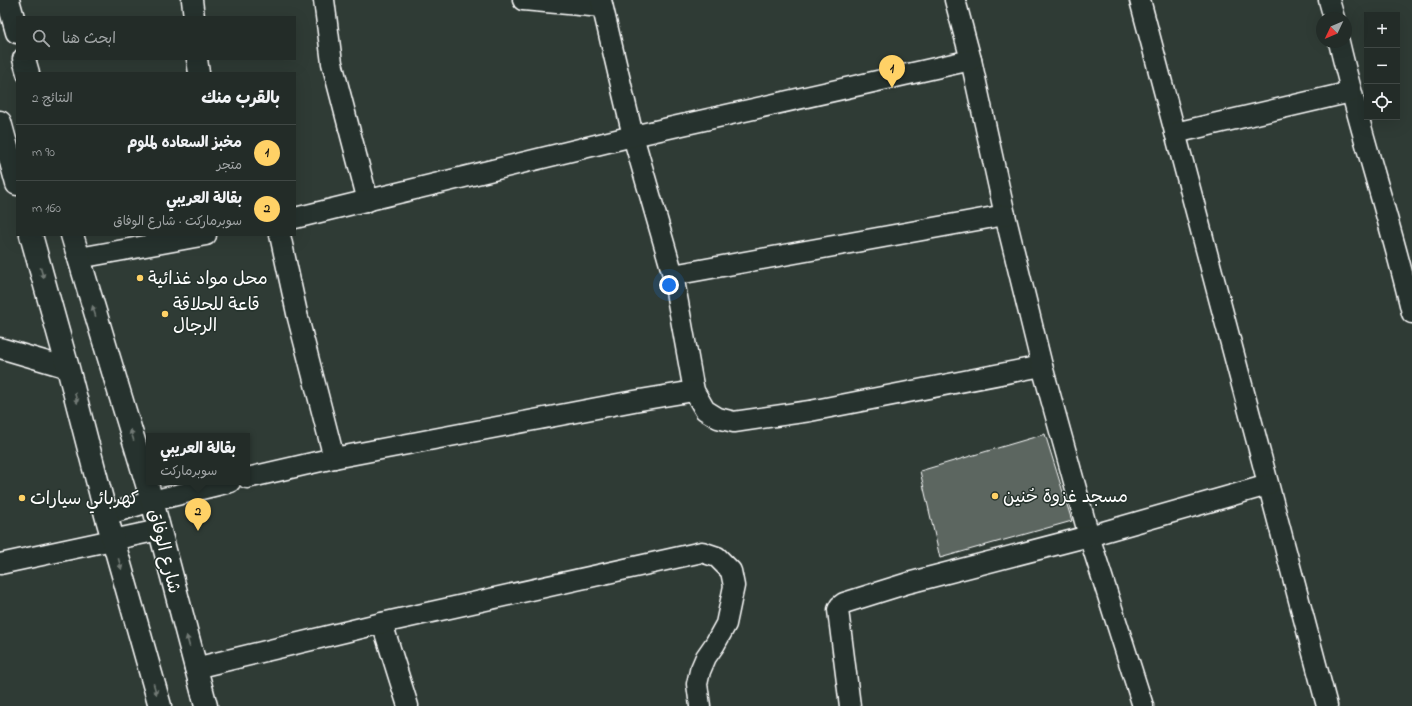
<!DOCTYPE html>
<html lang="ar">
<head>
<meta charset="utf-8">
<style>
  :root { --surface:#232c28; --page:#2b3430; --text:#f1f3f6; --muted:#a3a7a8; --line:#404845; --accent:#ffd166 }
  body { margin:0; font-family:"Indie Flower","Playpen Sans Arabic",sans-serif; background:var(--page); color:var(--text); direction:rtl }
  .controls { position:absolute; right:12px; top:12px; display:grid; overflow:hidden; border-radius:0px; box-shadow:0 4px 16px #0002 }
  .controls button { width:36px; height:36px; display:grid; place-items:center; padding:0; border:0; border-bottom:1px solid var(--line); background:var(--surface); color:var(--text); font:20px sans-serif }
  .compass { position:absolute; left:1316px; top:12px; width:36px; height:36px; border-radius:50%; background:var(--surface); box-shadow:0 4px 16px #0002; rotate:226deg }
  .you { position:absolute; left:669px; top:285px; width:14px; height:14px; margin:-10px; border:3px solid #fff; border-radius:50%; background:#1a73e8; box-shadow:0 0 0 6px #1a73e833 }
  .badge { display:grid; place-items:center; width:26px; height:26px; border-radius:50%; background:var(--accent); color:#111; font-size:13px; font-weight:700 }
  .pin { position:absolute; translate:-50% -33px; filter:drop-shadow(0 1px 2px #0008) }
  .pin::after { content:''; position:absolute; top:21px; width:14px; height:12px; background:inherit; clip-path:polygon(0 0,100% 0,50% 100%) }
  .popup { position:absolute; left:146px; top:433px; width:104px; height:52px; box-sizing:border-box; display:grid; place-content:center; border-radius:0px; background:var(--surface); filter:drop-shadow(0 1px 3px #0005); font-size:13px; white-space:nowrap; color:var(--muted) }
  .popup b { font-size:15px; color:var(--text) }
  .popup::after { content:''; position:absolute; left:50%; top:100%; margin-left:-8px; border:8px solid transparent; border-top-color:var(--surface) }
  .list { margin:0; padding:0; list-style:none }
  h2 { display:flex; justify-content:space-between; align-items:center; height:52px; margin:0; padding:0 16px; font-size:17px }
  h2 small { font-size:13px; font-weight:400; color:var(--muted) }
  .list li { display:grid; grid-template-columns:26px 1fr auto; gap:12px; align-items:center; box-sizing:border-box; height:56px; padding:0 16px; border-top:1px solid var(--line) }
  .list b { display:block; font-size:15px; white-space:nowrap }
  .list p { margin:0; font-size:13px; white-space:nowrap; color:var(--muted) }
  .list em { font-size:13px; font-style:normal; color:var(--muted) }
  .icon { flex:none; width:22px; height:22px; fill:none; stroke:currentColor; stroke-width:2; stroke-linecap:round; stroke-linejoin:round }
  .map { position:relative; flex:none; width:1412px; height:706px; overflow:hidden; direction:ltr }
  .search { position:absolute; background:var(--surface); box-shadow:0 4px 16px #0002; left:16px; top:16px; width:280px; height:44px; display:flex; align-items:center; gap:10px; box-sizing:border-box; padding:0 14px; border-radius:0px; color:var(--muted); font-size:15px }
  .panel { position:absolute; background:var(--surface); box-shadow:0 4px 16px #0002; left:16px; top:72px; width:280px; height:164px; border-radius:0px; direction:rtl }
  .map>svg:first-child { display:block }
  .building { fill:#5b6661; stroke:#fff }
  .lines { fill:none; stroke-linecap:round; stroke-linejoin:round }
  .street-casing { stroke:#fff; stroke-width:23 }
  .secondary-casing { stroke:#fff; stroke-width:25 }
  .street { stroke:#26332d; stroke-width:20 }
  .secondary { stroke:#26332d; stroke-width:22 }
  .oneway { fill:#727a76 }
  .poi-dot { fill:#ffd166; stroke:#26332d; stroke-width:1.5 }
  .labels { text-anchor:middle; stroke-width:3; stroke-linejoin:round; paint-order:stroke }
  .poi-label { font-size:18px; fill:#fff; stroke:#26332d; text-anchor:start }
  .street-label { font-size:18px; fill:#fff; stroke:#26332d }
</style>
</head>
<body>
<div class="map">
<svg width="1412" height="706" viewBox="0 0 1412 706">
  <rect width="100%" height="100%" fill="#2f3b35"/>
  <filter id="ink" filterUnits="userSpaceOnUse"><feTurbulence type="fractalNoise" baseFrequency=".025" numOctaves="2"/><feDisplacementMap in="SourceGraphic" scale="8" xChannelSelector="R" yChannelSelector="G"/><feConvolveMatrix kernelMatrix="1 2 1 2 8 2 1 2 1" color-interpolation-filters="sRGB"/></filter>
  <g filter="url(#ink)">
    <path class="building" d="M1045,434L1072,521L940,558L920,471Z"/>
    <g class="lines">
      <defs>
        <g id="street">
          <path d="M192,0L194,17"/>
          <path d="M324,0L332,63L368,201"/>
          <path d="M523,0L602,7"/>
          <path d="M601,0L633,136L673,275L694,391L705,410L718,418L734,422L810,411L1042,366"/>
          <path d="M955,0L971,60L1005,215L1042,366L1089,536L1143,706"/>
          <path d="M1140,0L1327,706"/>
          <path d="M1329,0L1334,18"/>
          <path d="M1339,42C1360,133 1391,222 1412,313"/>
          <path d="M197,59L199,73"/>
          <path d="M1175,133L1351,92"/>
          <path d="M295,218L633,136L971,60"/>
          <path d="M280,235L298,318L334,458"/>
          <path d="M79,258L206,235"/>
          <path d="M673,275L1005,215"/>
          <path d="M0,348L68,368"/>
          <path d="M247,478L334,458L634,401L694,391"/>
          <path d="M106,515L152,501L230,482"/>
          <path d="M0,564L159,530"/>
          <path d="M382,623L408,706"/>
          <path d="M195,668L382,623L702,552L717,557L731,571L734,586L726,624L715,644L706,657L700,671L697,684L700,706"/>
          <path d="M850,706L838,610L840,606L844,603L908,583L1089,536L1268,485"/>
        </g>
        <g id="secondary">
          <path d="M8,0L17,32"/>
          <path d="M24,59L28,73"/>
          <path d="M0,122L17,184"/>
          <path d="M31,235L68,368L106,515L160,706"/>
          <path d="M72,235L152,501L206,706"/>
        </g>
      </defs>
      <use href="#street" class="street-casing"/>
      <use href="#secondary" class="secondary-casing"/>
      <use href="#street" class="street"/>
      <use href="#secondary" class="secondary"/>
    </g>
    <defs><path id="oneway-solid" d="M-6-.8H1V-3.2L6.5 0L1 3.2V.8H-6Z"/></defs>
    <g class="oneway">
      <use href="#oneway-solid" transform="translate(42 273) rotate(74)"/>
      <use href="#oneway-solid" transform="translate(94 311) rotate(-107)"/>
      <use href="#oneway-solid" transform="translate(76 398) rotate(76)"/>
      <use href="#oneway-solid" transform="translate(132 435) rotate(-107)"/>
      <use href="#oneway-solid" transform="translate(120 564) rotate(74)"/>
      <use href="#oneway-solid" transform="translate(188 641) rotate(-105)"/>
      <use href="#oneway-solid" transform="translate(155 689) rotate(74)"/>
    </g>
  </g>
  <g class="poi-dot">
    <circle cx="140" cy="278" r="4"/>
    <circle cx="165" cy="314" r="4"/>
    <circle cx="995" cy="496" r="4"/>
    <circle cx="22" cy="498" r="4"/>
  </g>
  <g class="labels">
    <g class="poi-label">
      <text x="148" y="284">محل مواد غذائية</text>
      <text x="173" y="310">قاعة للحلاقة<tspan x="173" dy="21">الرجال</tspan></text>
      <text x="1003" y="502">مسجد غزوة حُنين</text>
      <text x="30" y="504">كهربائي سيارات</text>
    </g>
    <g class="street-label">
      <text transform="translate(165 551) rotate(76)" y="6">شارع الوفاق</text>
    </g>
  </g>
</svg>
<div class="controls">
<button>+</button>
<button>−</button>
<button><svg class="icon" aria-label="locate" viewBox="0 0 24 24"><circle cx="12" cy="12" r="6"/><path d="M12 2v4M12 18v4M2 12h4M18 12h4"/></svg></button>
</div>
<svg class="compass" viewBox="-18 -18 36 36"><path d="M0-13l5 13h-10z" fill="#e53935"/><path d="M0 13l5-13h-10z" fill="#a3a7a8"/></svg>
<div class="you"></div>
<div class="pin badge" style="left:892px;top:88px">1</div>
<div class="pin badge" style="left:198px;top:531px">2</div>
<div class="popup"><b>بقالة العريبي</b>سوبرماركت</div>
<div class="search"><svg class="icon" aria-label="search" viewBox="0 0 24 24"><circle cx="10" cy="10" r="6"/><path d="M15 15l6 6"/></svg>ابحث هنا</div>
<section class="panel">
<h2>بالقرب منك<small>النتائج: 2</small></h2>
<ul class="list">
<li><span class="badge">1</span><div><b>مخبز السعاده لملوم</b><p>متجر</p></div><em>90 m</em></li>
<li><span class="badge">2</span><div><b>بقالة العريبي</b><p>سوبرماركت · شارع الوفاق</p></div><em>160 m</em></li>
</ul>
</section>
</div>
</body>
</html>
